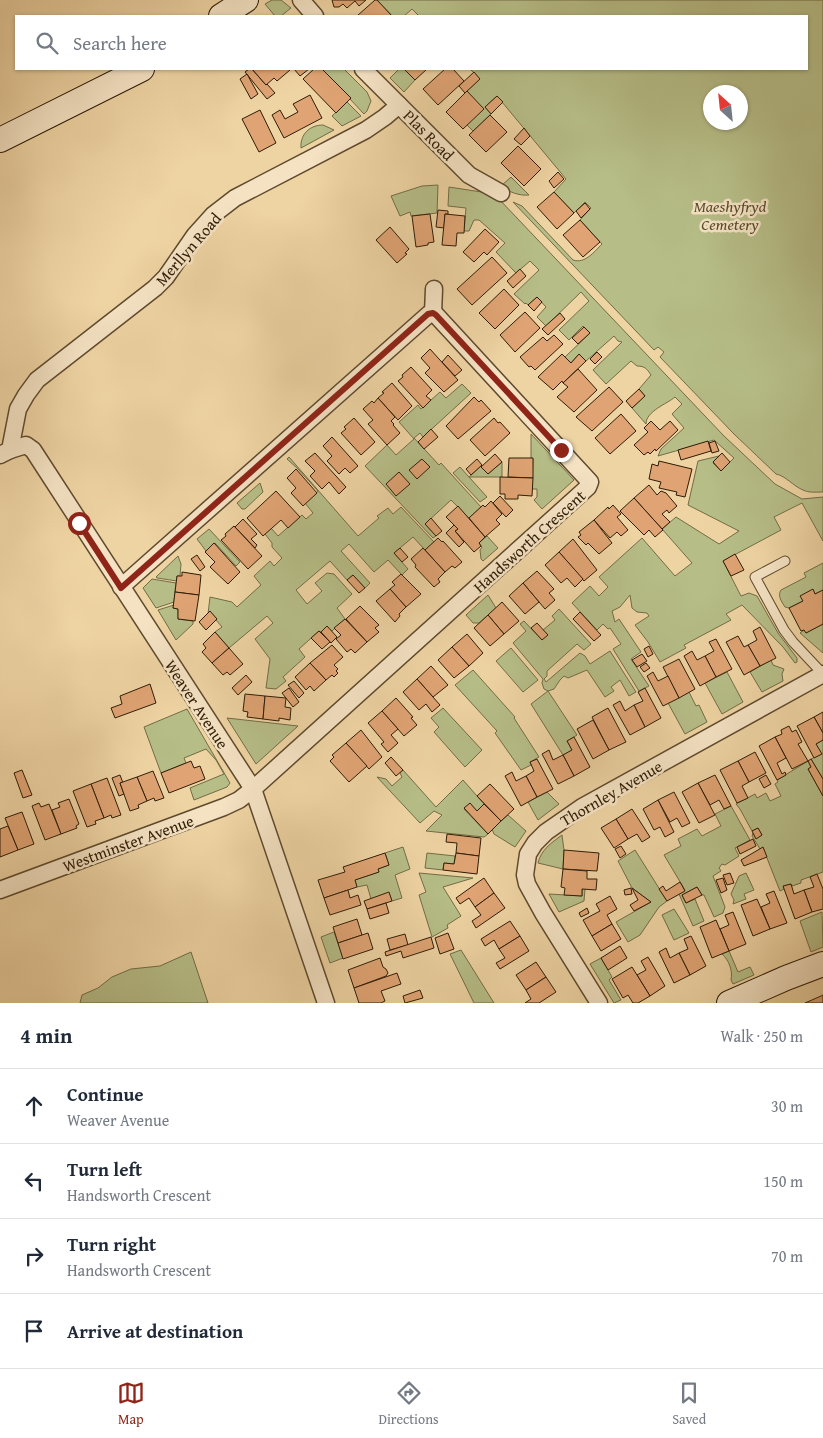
<!DOCTYPE html>
<html lang="en">
<head>
<meta charset="utf-8">
<style>
  :root { --surface:#fff; --page:#f6f6f7; --text:#1f2937; --muted:#747a83; --line:#e0e1e3; --accent:#8f2418 }
  body { margin:0; font-family:"Gentium Book Plus",serif; background:var(--page); color:var(--text) }
  .compass { position:absolute; left:703px; top:85px; width:45px; height:45px; border-radius:50%; background:var(--surface); box-shadow:0 1px 4px #0004; rotate:333deg }
  .stop { position:absolute; width:15px; height:15px; margin:-11px; border:4px solid #8f2418; border-radius:50%; background:#fff }
  .stop.end { background:#8f2418; border-color:#fff; box-shadow:0 1px 5px #0008 }
  .list { margin:0; padding:0; list-style:none }
  h2 { display:flex; justify-content:space-between; align-items:center; height:65px; margin:0; padding:0 20px; font-size:21px }
  h2 small { font-size:16px; font-weight:400; color:var(--muted) }
  .list li { display:grid; grid-template-columns:32px 1fr auto; gap:15px; align-items:center; box-sizing:border-box; height:75px; padding:0 20px; border-top:1px solid var(--line) }
  .list b { display:block; font-size:19px; white-space:nowrap }
  .list p { margin:0; font-size:16px; white-space:nowrap; color:var(--muted) }
  .list em { font-size:16px; font-style:normal; color:var(--muted) }
  .icon { flex:none; width:28px; height:28px; fill:none; stroke:currentColor; stroke-width:2; stroke-linecap:round; stroke-linejoin:round }
  .map { position:relative; flex:none; width:823px; height:1003px; overflow:hidden }
  .search { position:absolute; background:var(--surface); box-shadow:0 1px 4px #0004; left:15px; right:15px; top:15px; height:55px; display:flex; align-items:center; gap:12px; box-sizing:border-box; padding:0 18px; border-radius:0px; color:var(--muted); font-size:19px }
  .sheet { height:365px; background:var(--surface) }
  nav { display:flex; justify-content:space-around; align-items:center; box-sizing:border-box; height:70px; border-top:1px solid var(--line); background:var(--surface); font-size:14px; color:var(--muted) }
  nav a { display:grid; justify-items:center; gap:2px }
  nav .on { color:var(--accent) }
  .map>svg:first-child { display:block }
  .green { fill:#b6bd87; stroke:#726c46; fill-rule:evenodd }
  .building { fill:#e0a474; stroke:#2e1c06 }
  .lines { fill:none; stroke-linecap:round; stroke-linejoin:round }
  .lane-casing { stroke:#5e4a2d; stroke-width:11 }
  .street-casing { stroke:#5e4a2d; stroke-width:19 }
  .secondary-casing { stroke:#2e1c06; stroke-width:26 }
  .lane { stroke:#f4e2c3; stroke-width:9 }
  .street { stroke:#f4e2c3; stroke-width:16 }
  .secondary { stroke:#f4e2c3; stroke-width:24 }
  .route { stroke:#8f2418; stroke-width:6 }
  .labels { text-anchor:middle; stroke-width:5; stroke-linejoin:round; paint-order:stroke }
  .street-label { font-size:16px; fill:#2e1c06; stroke:#f4e2c3 }
  .park-label { font-size:16px; font-style:italic; fill:#574c2d; stroke:#f4e2c3 }
</style>
</head>
<body>
<div class="map">
<svg width="823" height="1003" viewBox="0 0 823 1003">
  <rect width="100%" height="100%" fill="#eed3a3"/>
  <filter id="stains"><feTurbulence type="fractalNoise" baseFrequency=".004" numOctaves="4"/><feColorMatrix values="0 0 0 0 .2 0 0 0 0 .09 0 0 0 0 .02 0 0 0 .5 -.17"/></filter>
  <radialGradient id="worn" r=".72"><stop offset=".6" stop-color="#630" stop-opacity="0"/><stop offset="1" stop-color="#630" stop-opacity=".3"/></radialGradient>
  <g class="green">
    <path d="M272,0H281L291,8L281,16H275L265,4Z"/>
    <path d="M377,0H823V492C816,492 809,493 803,490C793,486 786,476 776,474L734,434L660,357L664,352L658,347L654,350L513,202L522,206L573,260C585,264 594,252 602,244L580,220L591,208L585,202L574,213L554,192L566,179L497,96L485,107L491,114L473,131L467,125V91L480,79L470,69H807V16H419L412,9L404,16H392ZM710,92H740V122H710Z"/>
    <path d="M322,69H344L367,92L371,101L367,111L364,114Z"/>
    <path d="M399,69H404L415,80L404,92L390,78Z"/>
    <path d="M347,102L361,116L342,126L332,116Z"/>
    <path d="M323,125L334,130L301,148C300,134 310,125 323,125Z"/>
    <path d="M511,177L529,195C519,196 509,192 501,186Z"/>
    <path d="M438,185L437,213L411,216L410,212L400,216L391,196L422,186Z"/>
    <path d="M449,187L488,193L498,198L724,436L775,484L802,499L823,497V541L802,503L774,517L781,530L723,561L741,596L749,593L757,596L778,633L797,658V662L795,663L783,647L742,605L726,614L731,620L684,645L686,648L660,662L648,642L635,625L649,616L647,613L637,612L632,608L630,595L620,607L612,611L615,622L619,619L641,652L631,659L649,686L639,691L613,649L621,644L610,628L608,629L603,624L597,630L572,603L590,586L599,596L608,587L599,577L642,538L675,576L692,563L662,529L676,517L719,544L739,531L688,505L698,461L719,456L713,463L721,471L734,458L714,440L658,456L661,449L684,428L672,414L682,404L675,397C667,404 646,411 646,424L632,408L645,396L639,389L651,375C647,369 645,366 637,366L631,361L606,384L593,370L622,342L618,341L614,336L586,361L579,354L571,363L565,357L590,333L583,326L569,340L559,330L589,301L581,292L546,326L537,317L546,307L537,297L528,305L526,303L525,304L514,294L539,270L530,261L516,273L496,252L505,243L479,220H474L469,231H464L466,208L448,206Z"/>
    <path d="M462,384L471,393L423,437L420,433L414,438L439,465L441,463L481,507L469,518L451,500L425,524L436,536L433,538L365,466L387,445L396,455L414,439L399,422L418,405L421,409L440,392L446,398ZM422,459L430,467L417,478L410,470Z"/>
    <path d="M531,434L574,480L542,509L534,500L537,497V489H532L533,459L531,458Z"/>
    <path d="M289,457L358,536L379,518L377,516L388,508L393,514L401,507L434,542L425,550L413,537L394,553L408,569L402,575L388,560L374,572L349,544L341,551L370,583L365,588L353,575L347,580L330,561L296,590L307,604L322,591L315,583L327,573L334,574L352,594L337,608L345,619L332,631L327,627L321,632L319,631L299,649L305,657L283,677L286,681L276,689L266,688L270,659L255,639L273,623L267,616L229,648L215,632L222,627L216,620L217,619L210,612L208,614L210,597L232,602L237,607L261,585L254,576L270,561L274,566L282,558L272,547V543L265,534L271,528L278,536L302,515L306,519L313,513L305,503L318,491L298,469L287,459Z"/>
    <path d="M502,462V477H469L487,497L480,502L453,473L460,467L469,477L481,466L488,474Z"/>
    <path d="M260,483L263,492L245,509H242L237,503Z"/>
    <path d="M209,529L240,562L236,566L215,543L206,551L197,539Z"/>
    <path d="M487,536L498,548L483,561L481,559L480,550L482,547L479,543Z"/>
    <path d="M178,556L181,564L180,576H177V581L157,578L156,577Z"/>
    <path d="M823,563V590L815,594L813,590L803,601L789,608L785,607C782,602 777,596 781,590L806,577L804,573Z"/>
    <path d="M152,579L176,583L174,602L156,608L143,588Z"/>
    <path d="M488,595L496,608L479,623H473L466,615Z"/>
    <path d="M174,605L173,608L178,609V619L193,621V624L176,640L158,610Z"/>
    <path d="M559,609L591,644L584,650L577,644L547,671V676L544,679L546,682L580,653L585,656L590,664L610,651L636,692L629,696L620,680L611,687L614,691L605,697L587,670L568,678L564,676L560,680L554,689L548,691L577,735L567,741L572,750L563,755L531,704L548,691L544,689L542,683L543,679L513,643L526,631L520,624L524,621L542,640L543,630L555,620L552,616Z"/>
    <path d="M823,624V653L800,633L804,630L806,633Z"/>
    <path d="M511,648L538,680L523,692L496,661Z"/>
    <path d="M771,660L773,665L784,669L782,674L783,681L762,692L750,672Z"/>
    <path d="M473,670L515,717L514,718L539,757L530,762L531,765L521,770L495,733L497,731L455,685Z"/>
    <path d="M727,672L743,702L722,714L705,683Z"/>
    <path d="M689,692L696,706L699,705L707,722L685,734L668,703Z"/>
    <path d="M443,708L482,750L465,767L434,732L439,727L431,718Z"/>
    <path d="M187,709L230,783L227,787L194,800L190,788L224,774L216,760L206,749L184,758L186,763L161,773L144,727Z"/>
    <path d="M227,718L298,726L256,764Z"/>
    <path d="M823,740V779L811,759L821,754L816,744Z"/>
    <path d="M808,761L811,767L808,769L823,796V872L801,880V883L792,886L791,884L784,886V889L780,891L763,848L760,849L752,836L753,833L756,838L762,835L758,828L752,831L740,809L736,804L755,794L757,798L766,793L770,801L781,796L775,784L778,782L777,780Z"/>
    <path d="M403,770L436,807L463,780L484,804L477,811L470,804L464,809L488,834L484,837L426,831L442,815L434,811L420,823L377,777L386,779L392,786L402,777L400,773Z"/>
    <path d="M547,792L559,804L538,820L528,802Z"/>
    <path d="M731,806L750,840L735,848L739,856L725,865L722,864L719,868L721,871L713,876L725,907L723,913L714,917L704,895H702L697,887L682,895L686,903L695,899L704,921L693,926L679,894L685,890L664,855L681,846L678,839L697,829L702,836L721,826L715,814Z"/>
    <path d="M508,815L526,831L515,847L494,834L492,829Z"/>
    <path d="M562,835L564,850L563,869L538,863C541,850 551,843 562,835Z"/>
    <path d="M403,847L410,869L395,875L402,898L392,901L389,893L371,899L367,885L357,887L355,880L379,872L378,869L389,865L385,853Z"/>
    <path d="M635,850L667,901L659,907L640,935L628,942L616,922L651,902L632,888L618,861Z"/>
    <path d="M427,853L455,856L454,864L444,863L443,870L425,868Z"/>
    <path d="M419,873L473,878L443,887L461,916L447,925L448,928L432,937L419,895L426,892Z"/>
    <path d="M746,873L754,890L744,894L746,899L733,904L734,900L731,894L739,876Z"/>
    <path d="M582,889H585L584,901L559,912L549,894L582,896Z"/>
    <path d="M674,909L689,933L674,940L662,915Z"/>
    <path d="M822,912L823,947L811,952L800,921Z"/>
    <path d="M334,932L343,958L330,963L321,937Z"/>
    <path d="M461,950L494,1003H474L450,954Z"/>
    <path d="M729,951L738,972L750,967L754,975L733,984L731,980C733,971 729,960 722,954Z"/>
    <path d="M191,952L208,1003H80L82,995L98,988L112,977L131,969L160,966Z"/>
    <path d="M601,958L612,977L609,980L621,1000L614,1003L590,964Z"/>
  </g>
  <g class="building">
    <path d="M332,0H366L359,6L355,1L347,8L343,4L339,7H334Z"/>
    <path d="M375,0H377L392,16H357Z"/>
    <path d="M249,69H252L266,85L267,84L275,93L267,99L245,72Z"/>
    <path d="M252,69H289L290,70L277,81L274,78L266,85Z"/>
    <path d="M294,69H309L300,76Z"/>
    <path d="M314,69H322L351,98L336,113L303,79Z"/>
    <path d="M404,69H427L415,80Z"/>
    <path d="M445,69H453L464,81L438,105L423,89Z"/>
    <path d="M474,72L480,79L465,93L459,86Z"/>
    <path d="M247,74L258,94L251,99L240,79Z"/>
    <path d="M467,91L484,109L463,129L446,112Z"/>
    <path d="M310,95L322,118L284,138L272,115L280,110L285,119L298,112L293,104Z"/>
    <path d="M497,96L503,102L491,114L485,107Z"/>
    <path d="M260,110L276,143L259,152L242,119Z"/>
    <path d="M490,115L507,132L486,152L469,135Z"/>
    <path d="M524,128L530,136L521,145L514,139Z"/>
    <path d="M518,146L541,169L524,186L501,163Z"/>
    <path d="M558,172L564,179L554,188L549,181Z"/>
    <path d="M554,192L574,213L557,229L537,207Z"/>
    <path d="M585,203L590,209L581,218L576,211Z"/>
    <path d="M438,210L448,211V214H445L444,228L436,227Z"/>
    <path d="M430,214L434,242L428,243V245L416,247L412,216Z"/>
    <path d="M445,214L465,216L464,233H457L456,246L442,245Z"/>
    <path d="M580,220L600,242L583,257L563,235Z"/>
    <path d="M390,227L409,249L405,253L407,254L397,263L376,240Z"/>
    <path d="M485,229L499,242L487,255L484,252L474,262L463,252Z"/>
    <path d="M492,257L507,273L472,305L457,289Z"/>
    <path d="M520,269L526,276L513,288L507,281Z"/>
    <path d="M504,289L519,305L495,329L479,313Z"/>
    <path d="M537,297L542,302L534,311L528,305Z"/>
    <path d="M525,312L540,328L515,352L500,335Z"/>
    <path d="M560,313L565,319L548,335L542,329Z"/>
    <path d="M584,327L590,333L578,344L572,338Z"/>
    <path d="M554,335L563,344L535,370L531,366L529,367L520,357L543,337L547,341Z"/>
    <path d="M430,349L458,380L444,392L425,373L430,368L421,358Z"/>
    <path d="M597,352L602,357L595,364L590,359Z"/>
    <path d="M562,354L571,363L579,354L586,361L563,383L562,381L553,390L538,377Z"/>
    <path d="M448,355L462,370L455,376L442,362Z"/>
    <path d="M411,367L432,390L426,396L431,400L423,408L398,381L403,377L402,375Z"/>
    <path d="M578,369L597,390L574,412L557,397L568,387L563,383Z"/>
    <path d="M392,383L412,406L398,420L378,398L384,393L382,392Z"/>
    <path d="M609,387L623,402L592,431L576,417Z"/>
    <path d="M639,389L645,396L632,408L626,401Z"/>
    <path d="M474,397L479,402L481,400L491,411L458,439L446,426Z"/>
    <path d="M378,398L395,417L391,421L394,424L393,425L400,433L387,445L368,424L373,420L363,409L372,401L374,403Z"/>
    <path d="M621,414L636,431L610,454L595,438Z"/>
    <path d="M354,418L375,442L361,455L341,433L346,429L344,427Z"/>
    <path d="M494,418L498,423L500,422L510,433L485,456L470,440Z"/>
    <path d="M651,421L660,430L670,421L678,430L656,451L655,449L650,454L648,452L644,455L634,445L648,432L644,428Z"/>
    <path d="M431,429L438,437L424,449L418,442Z"/>
    <path d="M332,437L358,466L350,473L345,468L339,474L327,461L332,456L323,446Z"/>
    <path d="M708,441L711,451L681,460L678,450Z"/>
    <path d="M715,441L719,451L712,453L709,443Z"/>
    <path d="M315,453L346,487L339,494L329,482L322,489L310,476L315,471L305,461Z"/>
    <path d="M722,453L730,462L721,471L713,462Z"/>
    <path d="M495,454L502,462L488,474L481,467Z"/>
    <path d="M509,458H533V478L508,477Z"/>
    <path d="M422,459L430,467L417,479L409,470Z"/>
    <path d="M477,459L482,465L471,475L466,469Z"/>
    <path d="M659,461L692,469L685,497L676,495L677,492L659,488L661,482L649,479L652,464L658,466Z"/>
    <path d="M296,469L317,493L303,506L291,493L296,488L287,478Z"/>
    <path d="M399,472L410,484L396,496L386,484Z"/>
    <path d="M500,477L533,478L532,496L518,495V499H505V494H500Z"/>
    <path d="M649,485L657,495L661,491L666,493L677,506L669,513L667,510L662,514L670,522L662,529L634,498Z"/>
    <path d="M276,491L300,517L288,528L281,520L263,536L247,518Z"/>
    <path d="M500,496L513,510L506,517L493,503Z"/>
    <path d="M634,498L663,530L655,537L649,530L644,535L620,511Z"/>
    <path d="M491,501L502,514L496,520L500,524L485,537L469,518L483,505L485,507Z"/>
    <path d="M613,505L621,514L617,517L628,530L621,536L617,532L610,538L594,520L608,507L609,509Z"/>
    <path d="M458,506L485,537L479,543L481,546L474,552L455,531L458,529L446,517Z"/>
    <path d="M431,518L442,531L436,536L425,524Z"/>
    <path d="M243,519L257,534L251,539L257,545L255,548L235,527Z"/>
    <path d="M594,520L612,543L599,554L588,543L586,545L578,537L581,535L579,532Z"/>
    <path d="M454,525L458,529L455,531L464,542L459,547L446,533Z"/>
    <path d="M234,526L262,556L248,569L221,540L226,536L225,534Z"/>
    <path d="M438,538L442,542L443,541L462,562L455,568L452,566L445,572L425,550Z"/>
    <path d="M573,539L597,570L584,581L559,552Z"/>
    <path d="M214,543L240,572L228,584L210,567L215,562L205,552Z"/>
    <path d="M400,548L408,557L402,562L394,553Z"/>
    <path d="M423,548L445,572L438,579L440,582L434,587L415,567L416,565L411,559Z"/>
    <path d="M559,552L583,579L575,587L567,578L561,583L545,565Z"/>
    <path d="M735,554L744,570L731,576L723,561Z"/>
    <path d="M197,555L205,567L200,571L191,559Z"/>
    <path d="M537,571L554,589L549,593L555,600L545,609L523,583Z"/>
    <path d="M182,572L201,575L199,595L175,592L177,576H182Z"/>
    <path d="M401,574L421,594L406,607L390,589L395,585L392,582Z"/>
    <path d="M353,575L365,588L359,593L347,580Z"/>
    <path d="M523,583L539,602L525,614L509,596Z"/>
    <path d="M390,589L406,607L399,614L400,616L395,622L376,601Z"/>
    <path d="M813,589L815,594L823,590V624L806,633L804,630L801,631L789,608L803,601L800,596Z"/>
    <path d="M175,592L199,595L195,621L178,619V609L173,608Z"/>
    <path d="M502,602L519,621L504,634L488,615Z"/>
    <path d="M360,606L379,625L375,628L379,632L367,642L346,619Z"/>
    <path d="M210,611L217,619L206,630L199,622Z"/>
    <path d="M580,612L601,635L594,641L573,619Z"/>
    <path d="M488,615L504,634L490,646L474,628Z"/>
    <path d="M345,619L367,642L355,653L351,649L347,652L336,639L341,635L334,628Z"/>
    <path d="M537,623L548,635L542,640L531,628Z"/>
    <path d="M327,626L337,637L331,643L321,632Z"/>
    <path d="M760,627L776,658L760,666L748,645L757,640L753,631Z"/>
    <path d="M319,631L330,642L322,649L311,638Z"/>
    <path d="M215,632L229,648L212,663L202,652L206,648L203,644Z"/>
    <path d="M467,634L483,653L469,666L452,647Z"/>
    <path d="M738,636L744,647L748,645L760,666L744,675L726,642Z"/>
    <path d="M716,639L732,669L716,677L705,656L714,651L709,642Z"/>
    <path d="M332,645L343,657L334,665L338,669L336,671L338,673L334,677L332,675L326,680L310,663Z"/>
    <path d="M649,646L653,654L648,657L644,649Z"/>
    <path d="M452,647L469,666L454,678L438,660Z"/>
    <path d="M229,648L243,664L230,675L227,672L223,675L212,663Z"/>
    <path d="M692,651L697,660L705,656L716,677L700,686L684,656Z"/>
    <path d="M642,654L647,661L637,667L632,660Z"/>
    <path d="M679,659L695,689L679,698L663,667Z"/>
    <path d="M310,663L326,680L314,691L310,686L306,690L295,677Z"/>
    <path d="M646,663L650,668L644,672L640,667Z"/>
    <path d="M431,666L448,685L433,697L417,679Z"/>
    <path d="M653,672L658,681L668,676L679,698L663,706L647,676Z"/>
    <path d="M246,675L252,682L238,695L232,688Z"/>
    <path d="M417,679L440,705L432,712L426,704L419,710L403,692Z"/>
    <path d="M294,681L304,693L299,698L288,685Z"/>
    <path d="M150,684L156,703L115,718L111,708L122,704L120,696Z"/>
    <path d="M289,688L299,702L293,707L282,693Z"/>
    <path d="M645,688L661,718L645,727L634,705L643,701L638,692Z"/>
    <path d="M245,694L265,696L263,719L247,717L248,712L243,711Z"/>
    <path d="M265,696L286,698L285,707L291,708L290,720L279,718V721L263,719Z"/>
    <path d="M396,698L413,717L411,718L417,725L404,736L382,711Z"/>
    <path d="M620,701L625,711L634,705L645,727L630,735L613,705Z"/>
    <path d="M608,708L626,742L609,750L592,717Z"/>
    <path d="M382,711L398,729L391,735L398,743L388,752L381,744L384,742L368,723Z"/>
    <path d="M823,712V733L814,717Z"/>
    <path d="M814,717L823,733V740L816,744L822,754L814,758L797,726Z"/>
    <path d="M593,720L609,750L593,759L577,729Z"/>
    <path d="M789,726L792,732L796,730L802,742L798,744L808,761L792,769L775,737L782,734L781,730Z"/>
    <path d="M361,730L382,757L369,769L346,743Z"/>
    <path d="M574,737L590,767L574,776L563,755L572,750L567,741Z"/>
    <path d="M775,737L786,758L777,763L782,774L785,772L786,775L777,780L759,746Z"/>
    <path d="M346,743L367,766L349,782L330,761L334,757L332,755Z"/>
    <path d="M549,750L553,760L563,755L574,776L558,784L542,754Z"/>
    <path d="M755,752L766,773L749,782L738,761Z"/>
    <path d="M391,757L403,770L396,776L385,763Z"/>
    <path d="M537,759L553,789L537,797L526,776L534,771L530,762Z"/>
    <path d="M811,759L823,779V796L808,769L811,767L808,761Z"/>
    <path d="M191,761L194,768L200,766L205,779L169,793L161,773Z"/>
    <path d="M738,761L749,782L742,786L748,798L737,803L720,770Z"/>
    <path d="M22,770L32,795L23,798L14,773Z"/>
    <path d="M153,771L164,798L155,801L154,798L147,801L137,777Z"/>
    <path d="M512,772L516,781L526,776L537,797L521,806L505,776Z"/>
    <path d="M120,775L123,783H120L124,794L119,796L112,778Z"/>
    <path d="M715,775L731,806L724,809L719,800L710,805L698,783Z"/>
    <path d="M766,775L771,784L764,788L759,779Z"/>
    <path d="M137,777L147,801L138,805L139,808L130,811L120,783Z"/>
    <path d="M107,778L121,815L112,818L111,815L104,818L91,784Z"/>
    <path d="M698,783L715,815L699,823L682,792Z"/>
    <path d="M91,784L104,818L95,821L96,824L87,827L73,791Z"/>
    <path d="M490,784L514,809L501,821L477,796Z"/>
    <path d="M674,792L690,823L682,827L677,818L670,822L658,800Z"/>
    <path d="M69,799L79,824L76,826L77,828L61,834L52,810L60,807L58,803Z"/>
    <path d="M658,800L674,832L665,837L660,827L654,830L643,809Z"/>
    <path d="M39,803L41,807L49,804L61,834L45,840L32,806Z"/>
    <path d="M470,803L477,811L484,804L501,821L488,834L464,808Z"/>
    <path d="M632,809L650,837L642,842L637,834L628,839L616,819Z"/>
    <path d="M22,812L34,844L18,850L5,818Z"/>
    <path d="M616,819L628,839L614,848L601,828Z"/>
    <path d="M8,826L18,850L0,857V829Z"/>
    <path d="M758,828L762,835L756,839L752,831Z"/>
    <path d="M447,834L481,838L479,856L456,853L457,843L446,842Z"/>
    <path d="M753,839L756,846L740,854L737,847Z"/>
    <path d="M621,846L626,854L620,858L615,849Z"/>
    <path d="M763,847L767,857L744,866L741,860Z"/>
    <path d="M564,850L599,853L597,871L563,869Z"/>
    <path d="M385,853L389,865L378,869L379,872L355,880L357,887L324,898L318,880L345,872L343,867Z"/>
    <path d="M456,853L479,856L477,874L443,870L444,863L454,864Z"/>
    <path d="M563,869L587,871V879H597L596,890L582,889V896L564,895L565,888L561,887Z"/>
    <path d="M730,873L734,883L727,885L723,875Z"/>
    <path d="M817,874L823,889V909L812,912L804,890L814,887L810,877Z"/>
    <path d="M484,878L494,893L475,907L469,898L460,904L456,898Z"/>
    <path d="M723,878L727,890L721,893L716,880Z"/>
    <path d="M680,882L685,891L667,901L659,889L663,886L666,891Z"/>
    <path d="M791,884L794,894L804,890L812,912L795,919L783,886Z"/>
    <path d="M697,887L702,895L686,903L682,895Z"/>
    <path d="M631,888L632,894L625,895L624,890Z"/>
    <path d="M632,888L651,902L634,911L630,905L638,900Z"/>
    <path d="M348,890L350,898L358,895L361,905L330,915L324,898Z"/>
    <path d="M774,891L787,923L770,929L761,907L770,903L766,894Z"/>
    <path d="M389,892L392,901L367,909L364,901Z"/>
    <path d="M494,893L505,908L476,928L472,921L481,915L475,907Z"/>
    <path d="M610,896L617,909L607,915L612,924L592,936L583,920L600,911L596,904Z"/>
    <path d="M757,899L770,929L753,936L741,905Z"/>
    <path d="M386,903L389,913L370,919L367,909Z"/>
    <path d="M587,908L589,913L581,917L579,913Z"/>
    <path d="M733,912L746,944L729,951L720,929L729,925L725,915Z"/>
    <path d="M357,919L362,935L338,943L333,927Z"/>
    <path d="M716,920L729,951L712,958L700,927Z"/>
    <path d="M510,921L520,936L499,949L494,940L485,946L481,939Z"/>
    <path d="M612,924L621,939L601,951L592,936Z"/>
    <path d="M368,933L373,949L343,959L338,943Z"/>
    <path d="M448,933L454,949L440,954L435,938Z"/>
    <path d="M405,934L408,945L390,950L387,939Z"/>
    <path d="M520,936L529,951L500,969L496,963L505,958L499,949Z"/>
    <path d="M691,936L706,966L690,975L679,953L688,949L684,939Z"/>
    <path d="M431,937L434,948L403,958L401,951L386,956L385,952Z"/>
    <path d="M620,946L627,958L608,970L601,958Z"/>
    <path d="M666,948L670,958L679,953L690,975L674,983L659,952Z"/>
    <path d="M648,957L665,986L650,996L637,975L646,970L641,961Z"/>
    <path d="M380,958L383,967L386,969L388,973L386,976L354,988L348,970Z"/>
    <path d="M536,962L546,977L526,990L516,975Z"/>
    <path d="M632,967L650,996L638,1003H633L628,995L623,998L612,979Z"/>
    <path d="M397,973L401,984L381,991L385,1001L381,1003H359L354,988Z"/>
    <path d="M546,977L556,992L539,1003H525L531,999L526,990Z"/>
    <path d="M420,990L423,998L405,1003L403,996Z"/>
    <path d="M823,995V1003H805L821,996Z"/>
  </g>
  <g class="lines">
    <defs>
      <path id="lane" d="M785,561L755,577L784,630L793,642L823,674"/>
      <g id="street">
        <path d="M301,0L315,16"/>
        <path d="M363,69L469,175L501,193"/>
        <path d="M433,313L434,289"/>
        <path d="M10,450L26,445L33,450L253,789L326,1003"/>
        <path d="M0,455L10,450L18,409L26,395L37,380L155,288L166,277L195,235L213,215L235,198L366,130L385,117L399,105"/>
        <path d="M0,890L224,807L239,800L253,789L588,487L590,482L436,315L433,313L429,314L121,587"/>
        <path d="M599,1003L543,913L527,884L525,875L528,854L535,843L546,832L582,807L823,674"/>
      </g>
      <g id="secondary">
        <path d="M221,16L246,0"/>
        <path d="M0,140L142,69"/>
        <path d="M729,1003L786,978L823,964"/>
      </g>
    </defs>
    <use href="#lane" class="lane-casing"/>
    <use href="#street" class="street-casing"/>
    <use href="#secondary" class="secondary-casing"/>
    <use href="#lane" class="lane"/>
    <use href="#street" class="street"/>
    <use href="#secondary" class="secondary"/>
  </g>
  <g class="lines">
    <path class="route" d="M79,523L121,588L428,314L433,313L436,315L561,450"/>
  </g>
  <g class="labels">
    <g class="street-label">
      <text transform="translate(429 135) rotate(45)" y="6">Plas Road</text>
      <text transform="translate(188 249) rotate(-49)" y="6">Merllyn Road</text>
      <text transform="translate(529 541) rotate(-42)" y="6">Handsworth Crescent</text>
      <text transform="translate(197 704) rotate(57)" y="6">Weaver Avenue</text>
      <text transform="translate(611 793) rotate(-30)" y="6">Thornley Avenue</text>
      <text transform="translate(128 843) rotate(-20)" y="6">Westminster Avenue</text>
    </g>
    <g class="park-label">
      <text x="730" y="212">Maeshyfryd<tspan x="730" dy="18">Cemetery</tspan></text>
    </g>
  </g>
  <rect width="100%" height="100%" filter="url(#stains)"/>
  <rect width="100%" height="100%" fill="url(#worn)"/>
</svg>
<svg class="compass" viewBox="-18 -18 36 36"><path d="M0-13l5 13h-10z" fill="#e53935"/><path d="M0 13l5-13h-10z" fill="#747a83"/></svg>
<div class="stop" style="left:79px;top:523px"></div>
<div class="stop end" style="left:561px;top:450px"></div>
<div class="search"><svg class="icon" aria-label="search" viewBox="0 0 24 24"><circle cx="10" cy="10" r="6"/><path d="M15 15l6 6"/></svg>Search here</div>
</div>
<section class="sheet">
<h2>4 min<small>Walk · 250 m</small></h2>
<ul class="list">
<li><svg class="icon" aria-label="ahead" viewBox="0 0 24 24"><path d="M12 20V5M6 11l6-6 6 6"/></svg><div><b>Continue</b><p>Weaver Avenue</p></div><em>30 m</em></li>
<li><svg class="icon" aria-label="left" viewBox="0 0 24 24"><path d="M17 20v-9H6M10 6l-5 5 5 5"/></svg><div><b>Turn left</b><p>Handsworth Crescent</p></div><em>150 m</em></li>
<li><svg class="icon" aria-label="right" viewBox="0 0 24 24"><path d="M7 20v-9h11M14 6l5 5-5 5"/></svg><div><b>Turn right</b><p>Handsworth Crescent</p></div><em>70 m</em></li>
<li><svg class="icon" aria-label="arrive" viewBox="0 0 24 24"><path d="M6 21V4h12l-3 4 3 4H6"/></svg><div><b>Arrive at destination</b></div></li>
</ul>
</section>
<nav>
<a class="on"><svg class="icon" aria-label="map" viewBox="0 0 24 24"><path d="M3 6l6-2 6 2 6-2v14l-6 2-6-2-6 2zM9 4v14M15 6v14"/></svg>Map</a>
<a><svg class="icon" aria-label="directions" viewBox="0 0 24 24"><path d="M12 3l9 9-9 9-9-9zM9 14v-3h6M13 9l2 2-2 2"/></svg>Directions</a>
<a><svg class="icon" aria-label="saved" viewBox="0 0 24 24"><path d="M7 4h10v16l-5-4-5 4z"/></svg>Saved</a>
</nav>
</body>
</html>
